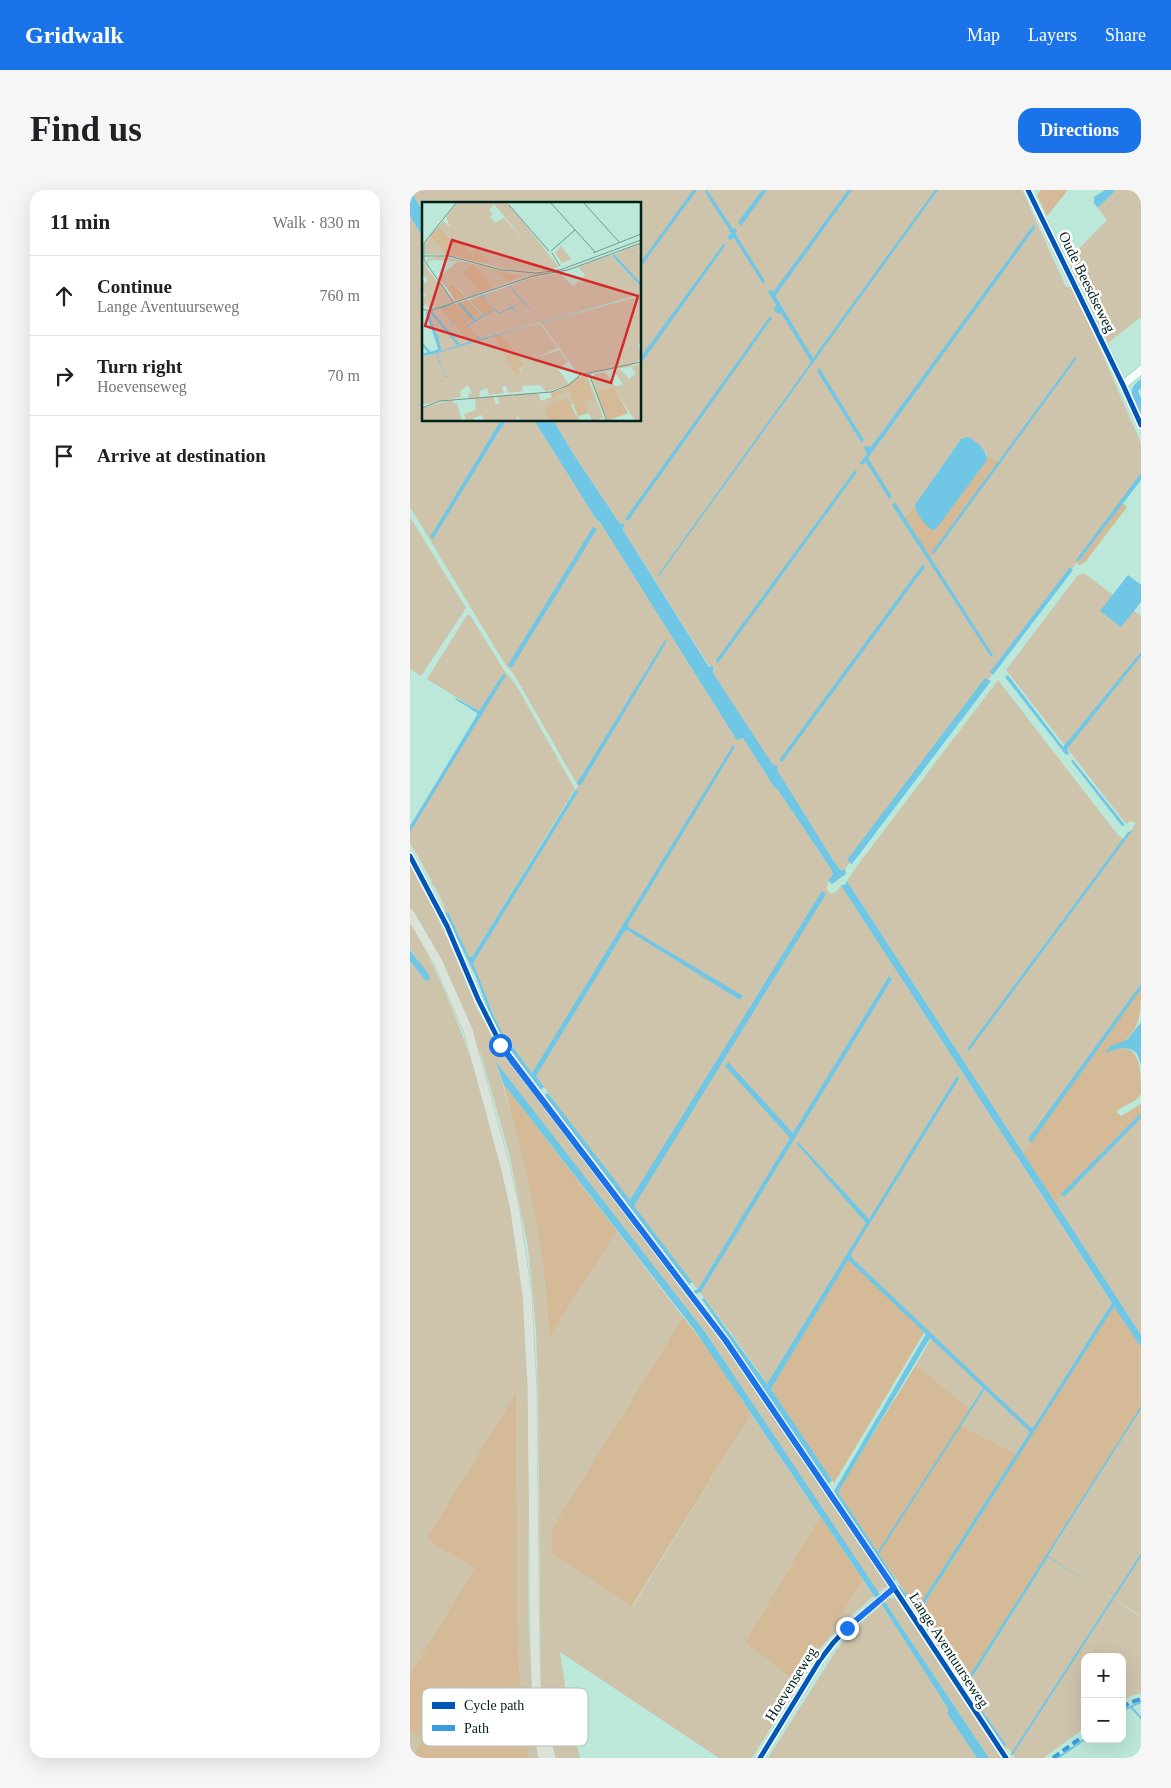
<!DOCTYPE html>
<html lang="en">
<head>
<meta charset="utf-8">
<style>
  :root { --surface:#fff; --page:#f6f6f6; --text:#202124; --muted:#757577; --line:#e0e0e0; --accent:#1a73e8 }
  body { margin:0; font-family:Georgia,serif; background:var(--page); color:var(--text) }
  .controls { position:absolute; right:15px; bottom:15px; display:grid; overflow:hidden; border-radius:10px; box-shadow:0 5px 20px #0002 }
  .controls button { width:45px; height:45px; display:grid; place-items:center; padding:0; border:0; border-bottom:1px solid var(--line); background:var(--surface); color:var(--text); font:25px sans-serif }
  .stop { position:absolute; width:15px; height:15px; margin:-11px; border:4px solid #1a73e8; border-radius:50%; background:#fff }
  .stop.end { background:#1a73e8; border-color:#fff; box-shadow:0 1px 5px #0008 }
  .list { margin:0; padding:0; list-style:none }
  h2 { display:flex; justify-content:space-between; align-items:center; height:65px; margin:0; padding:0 20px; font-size:21px }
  h2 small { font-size:16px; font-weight:400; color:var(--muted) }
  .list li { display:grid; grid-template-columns:32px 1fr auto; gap:15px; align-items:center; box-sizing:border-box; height:80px; padding:0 20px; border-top:1px solid var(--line) }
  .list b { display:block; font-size:19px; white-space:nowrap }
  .list p { margin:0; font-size:16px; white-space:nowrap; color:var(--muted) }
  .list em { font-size:16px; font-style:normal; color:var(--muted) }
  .icon { flex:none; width:28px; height:28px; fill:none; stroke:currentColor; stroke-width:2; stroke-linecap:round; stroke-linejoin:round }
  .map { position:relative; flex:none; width:731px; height:1568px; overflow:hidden; border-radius:15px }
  header { display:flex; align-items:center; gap:30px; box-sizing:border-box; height:70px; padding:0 25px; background:var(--accent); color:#fff }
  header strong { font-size:24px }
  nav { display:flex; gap:28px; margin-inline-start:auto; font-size:18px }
  .intro { display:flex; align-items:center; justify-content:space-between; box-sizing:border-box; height:120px; padding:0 30px }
  h1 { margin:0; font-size:35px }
  .button { padding:12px 22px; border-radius:15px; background:var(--accent); color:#fff; font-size:18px; font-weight:700 }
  main { display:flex; gap:30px; padding:0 30px }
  aside { flex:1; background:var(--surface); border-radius:15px; box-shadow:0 5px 20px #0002 }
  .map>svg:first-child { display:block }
  .green { fill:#cec4ac; fill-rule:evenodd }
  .forest { fill:#d4ba97 }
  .water { fill:#6fc6e5 }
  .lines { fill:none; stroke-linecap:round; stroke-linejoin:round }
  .stream { stroke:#6fc6e5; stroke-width:2 }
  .minor-casing { stroke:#a1c4b9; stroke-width:9 }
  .major-casing { stroke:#b0c7bf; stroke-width:10 }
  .minor { stroke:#f5fcf9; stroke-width:8 }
  .major { stroke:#dbe2d7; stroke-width:9 }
  .quiet { stroke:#399cdf; stroke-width:4; stroke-dasharray:8 4; stroke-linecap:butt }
  .cycleway-casing { stroke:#fff; stroke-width:8 }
  .cycleway { stroke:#0057b8; stroke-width:5 }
  .route { stroke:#1a73e8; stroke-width:6 }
  .labels { text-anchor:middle; stroke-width:5; stroke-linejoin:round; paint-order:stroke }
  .street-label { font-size:15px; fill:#01221a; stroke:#fff }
  .inset-river { fill:none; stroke:#6fc6e5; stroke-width:2.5 }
  .inset-road { fill:none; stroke:#71998d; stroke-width:1 }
  .view { fill:#d62828; fill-opacity:0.15; stroke:#d62828; stroke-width:2.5 }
  .inset-edge { fill:none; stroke:#01221a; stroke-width:2.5 }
  .key { fill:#fff; stroke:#b3bdba; stroke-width:1 }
  .key-label { font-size:14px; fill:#01221a }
</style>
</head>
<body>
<header>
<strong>Gridwalk</strong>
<nav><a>Map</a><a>Layers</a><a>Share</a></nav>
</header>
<div class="intro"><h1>Find us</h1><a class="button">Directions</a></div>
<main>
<aside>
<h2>11 min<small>Walk · 830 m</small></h2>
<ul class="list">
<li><svg class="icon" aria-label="ahead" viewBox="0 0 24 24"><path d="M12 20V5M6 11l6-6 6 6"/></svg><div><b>Continue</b><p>Lange Aventuurseweg</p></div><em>760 m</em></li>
<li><svg class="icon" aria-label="right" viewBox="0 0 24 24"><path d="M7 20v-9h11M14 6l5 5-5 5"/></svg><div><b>Turn right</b><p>Hoevenseweg</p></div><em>70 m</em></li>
<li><svg class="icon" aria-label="arrive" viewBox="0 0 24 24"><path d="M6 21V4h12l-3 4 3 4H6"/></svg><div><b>Arrive at destination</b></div></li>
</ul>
</aside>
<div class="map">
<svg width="731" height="1568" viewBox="0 0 731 1568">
  <rect width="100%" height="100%" fill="#bce8da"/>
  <g class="green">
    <path d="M0,0H612L656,97H663L731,253V288L435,679L431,681L423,670L303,483L305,477L302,476L300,477L213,340L214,336L212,333L210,334L164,265L143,230H230V14H14V23ZM551,249L576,262L577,266L590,272L493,327L505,317Z"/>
    <path d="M706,0H731V127L698,153L658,70L697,30L687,17L690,16Z"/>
    <path d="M0,26L14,49V230H124L186,329L190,332L326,549L327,550L333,548L364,597L368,600L421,679L423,684L418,691L417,700L421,704L427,701L431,695L703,1115L607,1264L549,1236L560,1219L506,1175L522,1147L439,1068L361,1199L318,1139L165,940L132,894L116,876L102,856L95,851L62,773L168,602L166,599L168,596L105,486L95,474L0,317Z"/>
    <path d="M0,327L56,418L11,486L0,479Z"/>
    <path d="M674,383L731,426V798L613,963L437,691L447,676L588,490L708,645L712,648H716L726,633L721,631L716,634L596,480L667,386Z"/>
    <path d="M57,425H60L94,480L106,495L165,599L62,767H59L38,722L36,723C33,711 27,700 21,692L22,691L0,653V635L13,618L72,523L17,489Z"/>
    <path d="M0,669L39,753L67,819L93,866L315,1156L477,1396L468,1403L295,1142L87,874C92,895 100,917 106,939C124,1006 135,1076 139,1146L207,1041L273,1127L142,1338L223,1416L341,1224L410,1326L335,1452L388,1494L342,1568H309L150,1462L159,1522L170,1568H143L134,1525L131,1496L128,1206L126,1141L118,1057L99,963L72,868L31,771L0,717Z"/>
    <path d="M0,730C54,829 90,944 107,1056C115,1113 118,1171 119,1228C121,1341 111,1456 131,1568H119L112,1517L108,1459L106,1204L16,1349L64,1379L0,1484V771L16,791L7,769L0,758Z"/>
    <path d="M731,927V1145L645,1013Z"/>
    <path d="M731,1219V1426L693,1402L731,1427V1503L721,1506L712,1512V1467H675V1538L633,1568H605L598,1558L596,1559L594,1556L595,1555L556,1497Z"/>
    <path d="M453,1390L464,1406L435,1431L408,1461Z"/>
    <path d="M480,1408H485L592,1568H579L475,1412Z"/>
    <path d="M472,1415L539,1520L538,1523L567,1568H358L427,1459L443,1440Z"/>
    <path d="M0,1541L13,1549L2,1568H0Z"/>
  </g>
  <g class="forest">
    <path d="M631,0H658L637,26L627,5Z"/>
    <path d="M577,266L590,272L520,368L493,328L505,317L506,320L526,339L577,270Z"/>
    <path d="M712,313L717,317L676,371L670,375L667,374Z"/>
    <path d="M731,798C731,819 731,836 716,850C709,856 703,853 696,862C731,848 731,877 731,904L726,910L706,921L711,926L731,914V927L645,1013L613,963Z"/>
    <path d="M93,893L207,1041L139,1147C135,1060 117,976 93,893Z"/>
    <path d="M438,1067L515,1141L424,1293L361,1199Z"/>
    <path d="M703,1115L731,1157V1219L556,1495L509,1422L609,1265H606L507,1420L427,1302L506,1175L560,1219L550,1236L609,1265Z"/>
    <path d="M273,1127L296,1156L341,1224L222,1416L142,1363V1338Z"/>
    <path d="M106,1203L108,1459L112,1517L119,1568H2L13,1549L0,1541V1484L64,1379L16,1349Z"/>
    <path d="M410,1326L453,1390L388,1494L335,1452Z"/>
  </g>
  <g class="water">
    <path d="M0,0L14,23V49L0,26Z"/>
    <path d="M283,0H287L230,78V73Z"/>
    <path d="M297,0L323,39L325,38L327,41L325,43L355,91L353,94L324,48L320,50L317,48L321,43L295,2Z"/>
    <path d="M352,0H357L331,36L328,32Z"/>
    <path d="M438,0H442L366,105V107L403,168L525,0H528L249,386L248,385L401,172L371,123H367L364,120L366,115L358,102L360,99L363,102L364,101Z"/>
    <path d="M695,0H706L690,16L687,17L684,13V7Z"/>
    <path d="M624,34L625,38L458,268L482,307L479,309L456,272L452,275L450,273L457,264L454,258L456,256L461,257L464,253Z"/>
    <path d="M314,53L315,56L230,175V168Z"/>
    <path d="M360,126L362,128L218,331L215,329Z"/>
    <path d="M665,167L667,168L524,364L522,362Z"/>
    <path d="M408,179H410L454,250L451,252L407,181Z"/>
    <path d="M731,189V198L728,201L731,208V226C724,210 714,201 731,189Z"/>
    <path d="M91,230H96L23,349L20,347Z"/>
    <path d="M124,230H143L164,265L210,334L213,333L214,336L213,340L299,477L304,476L303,483L363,575H366L368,577L367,580L423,670L431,681L435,679L436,684L422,694L418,691L423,684L421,679L368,600L364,597L333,548L327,550L326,549L190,332L186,329Z"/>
    <path d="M557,247C565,249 577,260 577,270L526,339L522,340C515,335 505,323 505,315L551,249Z"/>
    <path d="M445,280L447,282L308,473L306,470Z"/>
    <path d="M731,283V290L668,372L666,370Z"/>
    <path d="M485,312L583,465L581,467L482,315Z"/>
    <path d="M183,337L187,339L102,477H99L98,475Z"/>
    <path d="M513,374L515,377L372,572L369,570Z"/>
    <path d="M660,377L663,380L583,485L580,482Z"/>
    <path d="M718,385L731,395V412L711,437L690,421Z"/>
    <path d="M255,450L257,451L171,595H168L167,593Z"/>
    <path d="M731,462V466L657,559L659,564L656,565L595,487L598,485L653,557Z"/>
    <path d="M93,484L96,485L0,642V636L67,525V523L45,509L46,508L69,521Z"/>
    <path d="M575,488L581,491L442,674L437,670Z"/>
    <path d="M323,555L325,557L218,734V737L333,806L330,810L217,740L214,742L126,886L134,897L130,900L98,859L102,856L122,883Z"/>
    <path d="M663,570L715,635L712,636L661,571Z"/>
    <path d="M166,599L168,602L63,773L83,824L96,851L94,852L80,825L66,787L35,723L38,722L59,767H62Z"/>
    <path d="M722,641L559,861L557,859L718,642Z"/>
    <path d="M437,691L731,1145V1157L704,1117L509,1422L552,1489L550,1491L487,1397L489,1395L507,1419L620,1242L520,1148L428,1302L486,1390L483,1391L424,1301L516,1144L438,1070L361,1199L422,1290L419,1294L292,1109L294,1108L357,1194L456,1033L387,954L388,952L459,1029L547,886L549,889L441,1064L442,1068L621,1238H623L702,1113L434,700L431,695H435Z"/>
    <path d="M412,701L416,704L224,1016L282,1092L279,1094L134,905L138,903L220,1010Z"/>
    <path d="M0,760L19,785L20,789L16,791L0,771Z"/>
    <path d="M479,786L482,789L291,1102L286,1104L283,1101L288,1099L380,948L315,876L318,872L383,943Z"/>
    <path d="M731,794V799L621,953L618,949Z"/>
    <path d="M731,832V876C730,873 729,867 727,864C719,854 704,859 695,863L700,856L717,850Z"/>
    <path d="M86,872L295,1142L579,1568H567L537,1523L539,1520L472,1415L464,1406L286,1142L93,893Z"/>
    <path d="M731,923V928L654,1007L651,1004Z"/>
    <path d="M731,1216V1219L638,1366L690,1400L638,1367L556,1497L596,1555L594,1556L553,1496Z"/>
  </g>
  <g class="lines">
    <g class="stream">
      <path d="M468,1363L575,1197"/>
      <path d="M721,1517L731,1528"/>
      <path d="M712,1521L731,1512"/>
      <path d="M602,1564L731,1365"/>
      <path d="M648,1568L675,1549"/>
    </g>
    <defs>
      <g id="minor">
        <path d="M618,0L713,195L731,235"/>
        <path d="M713,195L731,180"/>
        <path d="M0,666L37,736L68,809L91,855L316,1151L484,1398L596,1568"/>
        <path d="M350,1568L410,1470L423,1453L437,1438L484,1398"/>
      </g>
      <g id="major">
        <path d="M0,724L28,772L58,840L95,976L105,1020L117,1105L122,1196L125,1464L128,1539L133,1568"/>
        <path d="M132,1534L141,1568"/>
      </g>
    </defs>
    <use href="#minor" class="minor-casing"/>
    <use href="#major" class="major-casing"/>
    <use href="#minor" class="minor"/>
    <use href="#major" class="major"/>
    <g class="quiet">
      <path d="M712,1518L719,1513L731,1509"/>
      <path d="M643,1568L675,1545"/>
    </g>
    <defs>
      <g id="cycleway">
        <path d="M618,0L713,195L731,235"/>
        <path d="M0,666L37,736L68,809L91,855L316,1151L484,1398L596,1568"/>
        <path d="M350,1568L410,1470L423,1453L437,1438L484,1398"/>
      </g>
    </defs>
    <use href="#cycleway" class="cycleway-casing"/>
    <use href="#cycleway" class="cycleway"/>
  </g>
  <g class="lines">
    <path class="route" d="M90,855L316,1151L484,1398L437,1438"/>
  </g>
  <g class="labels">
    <g class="street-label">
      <text transform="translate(677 92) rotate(64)" y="5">Oude Beesdseweg</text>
      <text transform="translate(539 1460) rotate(57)" y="5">Lange Aventuurseweg</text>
      <text transform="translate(381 1494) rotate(-58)" y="5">Hoevenseweg</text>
    </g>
  </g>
  <g transform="translate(12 12)">
    <rect width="219" height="219" fill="#bce8da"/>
    <path d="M36,0H69L72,3L67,8L71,12L68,15L73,21L82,16L103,39L70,0H85L137,65L124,69L94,70L32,54L3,52V42L8,34L24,51L68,63L55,48L50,52L36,36L32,40L17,24L21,19L28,25L24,15ZM219,41V52L211,45L219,53V84L191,53ZM139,44L150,57L140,61L133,51ZM189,53L219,85V92L58,137L44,121L49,115L58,112L61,115L73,108L60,94L111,75L138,71L151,84L157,79L161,83L158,78L163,73L156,65ZM17,54L86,70L112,71L136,67L138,69L110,74L33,100L28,90L35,98L45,95L32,82L25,86L16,76L36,59L10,58L6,59L7,66L4,57ZM49,62L72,86L85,81L76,70L107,73L70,88L49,94L58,91L40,70ZM0,57L7,69L31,100L7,108L16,103L6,106L4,102L0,106V95L4,93L0,90V78L3,81L6,78L0,72ZM219,94V140L216,142L219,157L208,165L156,172L119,121ZM18,106L48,140L19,149L6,110ZM118,121L136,146L113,156L137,148L146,160L136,167L147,182L124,190L118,183L100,184L101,189L86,191L84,184L80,185L82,191L67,193L65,186L57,189L58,195L47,196L46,192L50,191L46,183L38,189L39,195L0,203V155L72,134L93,173L100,172L98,167L103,163L79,132ZM219,161V218L213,219L192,186L174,190L170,178L174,176L172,172L183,170L193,184L201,183L192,169L198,167L207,177L214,172L209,165ZM167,178L183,219L181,216L170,219L167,211L157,214V219L151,202L125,214L126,219H99L94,212L96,219H63L60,213L51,216L52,219H44L42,212L54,208L53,196L71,194L74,202H78L75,194L90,192L91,196L92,192L116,191L119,199L131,197L142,187ZM30,198L32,202L35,201L40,219H0V206Z" fill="#cec4ac" fill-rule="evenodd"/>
    <path d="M17,24L31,40L36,36L50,52L55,47L69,63L24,52L8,34ZM49,62L52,63L72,86L58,91L40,70ZM75,69L91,72L106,73L85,81ZM31,82L44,95L34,98L25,86ZM60,94L73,108L62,114L47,98ZM46,98L58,112L44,121L58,137L48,140L18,106ZM79,132L103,163L97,167L100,172L93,173L72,134ZM165,173L171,197L164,200L161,196L166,210L157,214L146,186L149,184L131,197L119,199L130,195L128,190L138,188L156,175ZM192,185L206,211L186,219L174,190ZM145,196L157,219H126L123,205Z" fill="#d4ba97"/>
    <path d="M103,78L88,84L118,118L101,100L90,106L105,123L89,106L77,112L91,127L73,108L46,124L58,137L118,121L15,151L23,174H28L23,175L30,196L23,175L15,177L23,175L14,151L0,155L19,149L6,110L32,101L29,103L46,123L60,114L46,98L33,101L46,98L61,114L73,107L60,94L47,97L74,89L61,94L77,111L89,105L74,88L90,105L101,100L87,84L76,88ZM29,103L57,137L48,140L19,107ZM18,106L30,120L25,126L31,121L47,140L19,149L16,133L11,130L6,110ZM219,92L119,121L118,119L120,120Z" fill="#6fc6e5" fill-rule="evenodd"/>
    <path class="inset-river" d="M191,53L219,83M37,101L53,119M5,110L18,148L9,151M9,110L37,143M0,142L8,151L0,153"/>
    <path class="inset-road" d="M128,0L173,50M161,0L198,41M87,3L127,49M14,26L2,41V58L32,101M13,27L35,0M129,49L153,28M130,51L138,64M171,51L219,32M0,54H27L80,68L114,71L138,68L219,38M0,107L7,109L111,74L146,68L219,41M167,172L185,219M0,206L18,199L129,190L147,183L158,173L219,160"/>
    <path class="view" d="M30,38L216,94L189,181L3,124Z"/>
    <rect width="219" height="219" class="inset-edge"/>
  </g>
  <rect x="12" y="1498" width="166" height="58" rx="8" class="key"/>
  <rect x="22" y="1512" width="23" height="7" fill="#0057b8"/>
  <rect x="22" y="1535" width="23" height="6" fill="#399cdf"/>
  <g class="key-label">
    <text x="54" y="1520">Cycle path</text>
    <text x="54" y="1543">Path</text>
  </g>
</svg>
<div class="controls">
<button>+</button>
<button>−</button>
</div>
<div class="stop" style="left:90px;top:855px"></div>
<div class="stop end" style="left:437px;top:1438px"></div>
</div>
</main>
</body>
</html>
